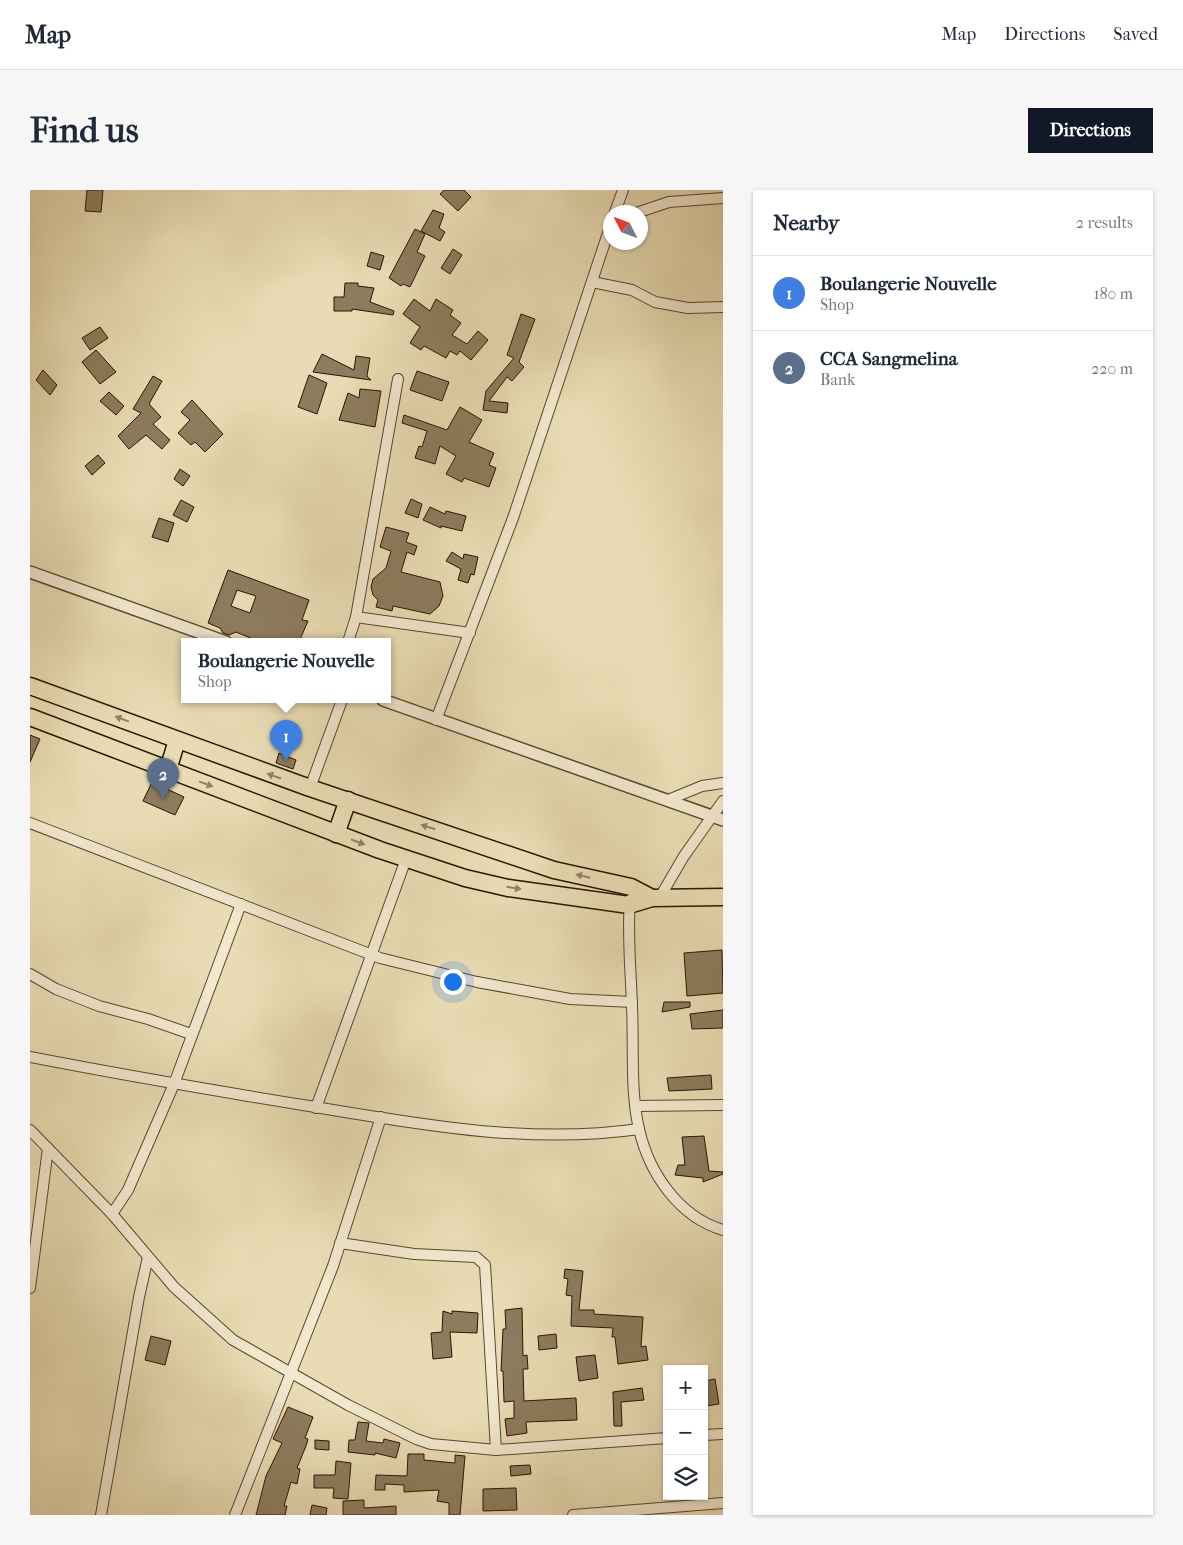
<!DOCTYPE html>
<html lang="en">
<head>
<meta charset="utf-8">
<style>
  :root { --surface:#fff; --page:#f6f6f7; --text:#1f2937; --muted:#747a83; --line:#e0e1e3; --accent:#111827 }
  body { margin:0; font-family:"IM FELL French Canon",serif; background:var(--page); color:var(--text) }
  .controls { position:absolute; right:15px; bottom:15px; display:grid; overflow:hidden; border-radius:0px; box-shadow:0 1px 4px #0004 }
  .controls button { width:45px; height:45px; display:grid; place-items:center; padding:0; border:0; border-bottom:1px solid var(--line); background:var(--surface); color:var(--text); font:25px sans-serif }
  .compass { position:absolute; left:573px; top:15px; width:45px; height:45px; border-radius:50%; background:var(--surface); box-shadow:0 1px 4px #0004; rotate:312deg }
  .you { position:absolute; left:422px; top:791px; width:18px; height:18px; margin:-12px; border:4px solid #fff; border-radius:50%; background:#1a73e8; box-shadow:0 0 0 8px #1a73e833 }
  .badge { display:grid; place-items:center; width:32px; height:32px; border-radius:50%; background:var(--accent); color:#fff; font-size:16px; font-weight:700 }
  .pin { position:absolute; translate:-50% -41px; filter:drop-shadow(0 1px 2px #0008) }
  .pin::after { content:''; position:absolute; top:26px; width:18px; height:15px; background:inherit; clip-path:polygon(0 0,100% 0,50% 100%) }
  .popup { position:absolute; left:151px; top:448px; width:210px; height:65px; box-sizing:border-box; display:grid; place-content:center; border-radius:0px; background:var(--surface); filter:drop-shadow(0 1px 4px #0005); font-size:16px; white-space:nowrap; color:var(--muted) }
  .popup b { font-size:19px; color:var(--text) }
  .popup::after { content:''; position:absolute; left:50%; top:100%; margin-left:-10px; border:10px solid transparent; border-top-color:var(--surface) }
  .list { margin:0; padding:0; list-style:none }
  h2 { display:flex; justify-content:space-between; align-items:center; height:65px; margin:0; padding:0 20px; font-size:21px }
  h2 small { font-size:16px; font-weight:400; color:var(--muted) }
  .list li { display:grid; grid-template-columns:32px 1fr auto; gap:15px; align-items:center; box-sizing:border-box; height:75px; padding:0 20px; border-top:1px solid var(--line) }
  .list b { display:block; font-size:19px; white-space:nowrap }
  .list p { margin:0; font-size:16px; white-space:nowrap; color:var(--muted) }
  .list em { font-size:16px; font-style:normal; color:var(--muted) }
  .icon { flex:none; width:28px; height:28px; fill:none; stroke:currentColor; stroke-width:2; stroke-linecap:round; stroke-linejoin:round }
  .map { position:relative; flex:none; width:693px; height:1325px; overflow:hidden; border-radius:0px }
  header { display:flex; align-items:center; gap:30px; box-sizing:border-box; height:70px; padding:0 25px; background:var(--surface); border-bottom:1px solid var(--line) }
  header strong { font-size:24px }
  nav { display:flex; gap:28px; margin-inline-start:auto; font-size:18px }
  .intro { display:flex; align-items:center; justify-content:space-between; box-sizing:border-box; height:120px; padding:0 30px }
  h1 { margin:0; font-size:35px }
  .button { padding:12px 22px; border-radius:0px; background:var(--accent); color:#fff; font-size:18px; font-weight:700 }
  main { display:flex; gap:30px; padding:0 30px }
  aside { flex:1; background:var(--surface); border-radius:0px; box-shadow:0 1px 4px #0004 }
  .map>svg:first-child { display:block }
  .building { fill:#8d7c5e; stroke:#291500; fill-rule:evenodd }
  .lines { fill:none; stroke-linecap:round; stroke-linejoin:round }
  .minor-casing { stroke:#59472d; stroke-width:12 }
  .tertiary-casing { stroke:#59472d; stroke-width:14 }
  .trunk-casing { stroke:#291500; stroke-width:19 }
  .minor { stroke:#f1e8ce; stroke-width:10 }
  .tertiary { stroke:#f1e8ce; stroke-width:11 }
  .trunk { stroke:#e9dcb4; stroke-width:16 }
  .oneway { fill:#938263 }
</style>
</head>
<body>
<header>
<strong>Map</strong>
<nav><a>Map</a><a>Directions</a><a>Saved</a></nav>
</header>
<div class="intro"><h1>Find us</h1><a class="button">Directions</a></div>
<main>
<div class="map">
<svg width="693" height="1325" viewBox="0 0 693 1325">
  <rect width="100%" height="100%" fill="#e9dcb4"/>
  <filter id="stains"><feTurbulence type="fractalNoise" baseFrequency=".004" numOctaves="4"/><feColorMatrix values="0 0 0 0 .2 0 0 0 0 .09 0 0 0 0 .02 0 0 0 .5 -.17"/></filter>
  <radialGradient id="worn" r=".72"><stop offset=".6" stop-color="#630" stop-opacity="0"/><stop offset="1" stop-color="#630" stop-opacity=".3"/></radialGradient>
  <g class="building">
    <path d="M57,0H73L71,22L55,21Z"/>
    <path d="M414,0H434L441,7L428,21L410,4Z"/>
    <path d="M403,20L414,24L409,38L415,42L410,51L391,41Z"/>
    <path d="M385,39L395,44L387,62L395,66L380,97L373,94L371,96L359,88Z"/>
    <path d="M423,59L432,65L420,84L411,78Z"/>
    <path d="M341,62L354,66L350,80L337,76Z"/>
    <path d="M315,93H328V96L344,98L340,112L364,121L363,125L322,119V121H304V107H314Z"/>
    <path d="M384,109L400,121L406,109L423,120L420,125L431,133L422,145L437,154L448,141L458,150L441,170L430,161L427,165L420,161L416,168L394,156L391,160L380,153L390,137L373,124Z"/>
    <path d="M491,124L505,129L489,172L494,177L482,191L477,187L459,211L478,213L477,223L453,220L456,201L484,168L477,165Z"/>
    <path d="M70,137L78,148L60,160L52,148Z"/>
    <path d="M66,160L86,182L70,194L52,172Z"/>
    <path d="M292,164L324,180L326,166L340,168L337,186L341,190L283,182Z"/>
    <path d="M13,180L27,195L20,205L6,190Z"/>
    <path d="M387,181L419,192L412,211L380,200Z"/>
    <path d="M279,185L297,193L287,224L268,217Z"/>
    <path d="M123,186L132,191L119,214L131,227L123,234L140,250L132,259L116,245L99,259L88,246L111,223L103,219Z"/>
    <path d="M330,199L351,201L345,237L309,230L318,203L329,208Z"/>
    <path d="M79,202L94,216L86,225L70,211Z"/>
    <path d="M162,210L193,244L175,262L165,252L161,255L148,243L160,230L151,222Z"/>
    <path d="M430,217L452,230L439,252L464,263L459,275L466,278L459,297L434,288L432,292L416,284L426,266L410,256L405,274L385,268L389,256L392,257L397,241L372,233L374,225L417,240Z"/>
    <path d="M68,265L75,273L62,285L55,276Z"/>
    <path d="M150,279L160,286L153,296L144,289Z"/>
    <path d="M381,309L392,314L388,328L375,323Z"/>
    <path d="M151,310L164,317L157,332L143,325Z"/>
    <path d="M400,317L415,324L416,321L436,326L432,341L411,336V338L393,330Z"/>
    <path d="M129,328L144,333L138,352L122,347Z"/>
    <path d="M356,337L379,343L376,352L387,356L384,365L377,362L371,382L410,392L413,406L409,416L400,424L363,416L362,421L346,417L348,410L343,405L341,397L343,389L356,378L361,361L350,357Z"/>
    <path d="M422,362L433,369L434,364L448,367L444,385L441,384L438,393L428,390L431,379L416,371Z"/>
    <path d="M198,380L279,410L272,430L278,431L269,452H230L206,442L199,445L193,443L190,438L178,433ZM207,400L226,406L220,423L201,416Z"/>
    <path d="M0,545L10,549L0,572Z"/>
    <path d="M249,563L266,570L263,579L246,573Z"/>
    <path d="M122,592L154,607L145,625L113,611Z"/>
    <path d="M692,760L693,803L657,806L654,763Z"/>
    <path d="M634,812H660V817L632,822Z"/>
    <path d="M693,820V838L662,839L660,824Z"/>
    <path d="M681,885L682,899L639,901L637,888Z"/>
    <path d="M674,946L679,981L693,982V984L673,992V988L645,985L648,975H655L652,947Z"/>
    <path d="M535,1079L553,1081L549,1120H564V1124L613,1127L611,1157L616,1156L618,1170L588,1174L585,1147H582L583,1138L541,1136L542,1106L536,1105L538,1089L534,1088Z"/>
    <path d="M492,1118L493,1166L497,1165L498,1179H493L494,1211L546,1208L547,1230L496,1232L497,1243L477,1246L475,1229L484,1228V1211L474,1212L473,1181H471L473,1139H476L475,1120Z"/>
    <path d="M413,1121L422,1124V1121L448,1123L447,1143L420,1142L422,1167L403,1169L401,1143L412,1142Z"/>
    <path d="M526,1144L527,1158L509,1160L508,1146Z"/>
    <path d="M121,1146L141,1151L135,1175L115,1170Z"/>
    <path d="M565,1165L568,1188L549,1191L546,1167Z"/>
    <path d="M685,1189L689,1214L676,1216L674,1191Z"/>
    <path d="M612,1198L614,1210L591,1212L592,1236H584L583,1202Z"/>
    <path d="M258,1217L283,1227L275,1248L278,1249L276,1256L267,1278L270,1279L267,1294L261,1292L254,1316H257L255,1325H226L236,1286L252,1253L243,1249Z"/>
    <path d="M328,1232L339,1233L336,1251L353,1253L354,1249L370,1253L366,1268L345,1263V1265L318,1262L319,1250H325Z"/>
    <path d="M285,1250L299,1251V1260L285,1259Z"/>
    <path d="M378,1264H394V1270L425,1273V1265L435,1266L430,1325H419V1313L407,1311L409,1300L374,1302V1295L355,1294V1300H345L346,1285L377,1286Z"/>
    <path d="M306,1271L321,1273L318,1309L303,1308L304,1298H284V1285H305Z"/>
    <path d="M500,1275L501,1284L481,1286L480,1276Z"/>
    <path d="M486,1298L487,1320L453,1321V1299Z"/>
    <path d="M334,1310V1318L366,1316V1325H313V1311Z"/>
    <path d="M282,1315L297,1318L296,1325H280Z"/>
  </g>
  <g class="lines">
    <defs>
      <g id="minor">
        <path d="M585,22L593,0"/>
        <path d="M609,22L639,12L693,8"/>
        <path d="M562,92L602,100L625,112L658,118L693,117"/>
        <path d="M326,427L440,443"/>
        <path d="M318,452L326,427L368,189"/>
        <path d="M406,530L483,328L580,37"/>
        <path d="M280,598L312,510"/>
        <path d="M638,610L672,596L693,593"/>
        <path d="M0,633L350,768L447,792L540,809L602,812"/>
        <path d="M630,707L654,666L693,611"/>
        <path d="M600,710C597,745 601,782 602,817C604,857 600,900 609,939C619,983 649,1027 693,1040"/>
        <path d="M0,784L26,799L69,816L118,829L161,844"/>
        <path d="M0,867C93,885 186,901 279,916C387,934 499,955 609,939"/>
        <path d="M606,916L693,915"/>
        <path d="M286,918L376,669"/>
        <path d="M0,940L82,1024L144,1097L203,1150L318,1215L386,1249L401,1254L466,1260L637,1248"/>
        <path d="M82,1024L98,1000L144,894L211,714"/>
        <path d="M310,1053L384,1064L446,1067L455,1075L466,1260"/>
        <path d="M0,1098L18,958"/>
        <path d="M674,1245L693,1244"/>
        <path d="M71,1325L109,1107L118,1067"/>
        <path d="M205,1325L303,1076L351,927"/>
        <path d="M543,1325L693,1313"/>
      </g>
      <g id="tertiary">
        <path d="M0,382L196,452"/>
        <path d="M353,510L693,630"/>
      </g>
      <g id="trunk">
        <path d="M0,496L280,598L524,680L601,697L622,708"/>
        <path d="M0,527L350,660L435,688L478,698L599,715L622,708L693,707"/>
        <path d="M138,580L147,550"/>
        <path d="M306,644L318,610"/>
      </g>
    </defs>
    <use href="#minor" class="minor-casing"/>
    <use href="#tertiary" class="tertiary-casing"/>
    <use href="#trunk" class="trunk-casing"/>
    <use href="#minor" class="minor"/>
    <use href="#tertiary" class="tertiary"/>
    <use href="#trunk" class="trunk"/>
  </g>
  <defs><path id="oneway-solid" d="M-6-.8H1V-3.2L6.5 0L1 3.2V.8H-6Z" transform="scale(1.25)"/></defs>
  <g class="oneway">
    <use href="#oneway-solid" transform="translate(92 529) rotate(-159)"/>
    <use href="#oneway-solid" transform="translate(244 586) rotate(-161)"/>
    <use href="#oneway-solid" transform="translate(176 594) rotate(21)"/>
    <use href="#oneway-solid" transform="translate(398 637) rotate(-162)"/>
    <use href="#oneway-solid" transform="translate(328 652) rotate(21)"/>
    <use href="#oneway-solid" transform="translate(553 686) rotate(-167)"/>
    <use href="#oneway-solid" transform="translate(484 698) rotate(9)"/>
  </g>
  <rect width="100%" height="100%" filter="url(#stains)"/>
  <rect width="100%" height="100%" fill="url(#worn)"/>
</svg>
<div class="controls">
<button>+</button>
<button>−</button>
<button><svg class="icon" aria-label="layers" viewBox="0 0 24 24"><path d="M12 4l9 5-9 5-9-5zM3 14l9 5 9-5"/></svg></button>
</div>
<svg class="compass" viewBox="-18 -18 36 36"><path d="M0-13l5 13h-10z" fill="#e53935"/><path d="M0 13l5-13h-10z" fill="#747a83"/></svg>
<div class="you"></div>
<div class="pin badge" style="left:256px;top:571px;background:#3f7fe0">1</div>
<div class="popup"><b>Boulangerie Nouvelle</b>Shop</div>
<div class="pin badge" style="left:133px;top:609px;background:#5c6f8a">2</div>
</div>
<aside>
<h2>Nearby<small>2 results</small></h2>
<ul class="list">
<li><span class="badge" style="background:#3f7fe0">1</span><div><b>Boulangerie Nouvelle</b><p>Shop</p></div><em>180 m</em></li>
<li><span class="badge" style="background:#5c6f8a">2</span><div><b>CCA Sangmelina</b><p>Bank</p></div><em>220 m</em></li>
</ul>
</aside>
</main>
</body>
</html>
